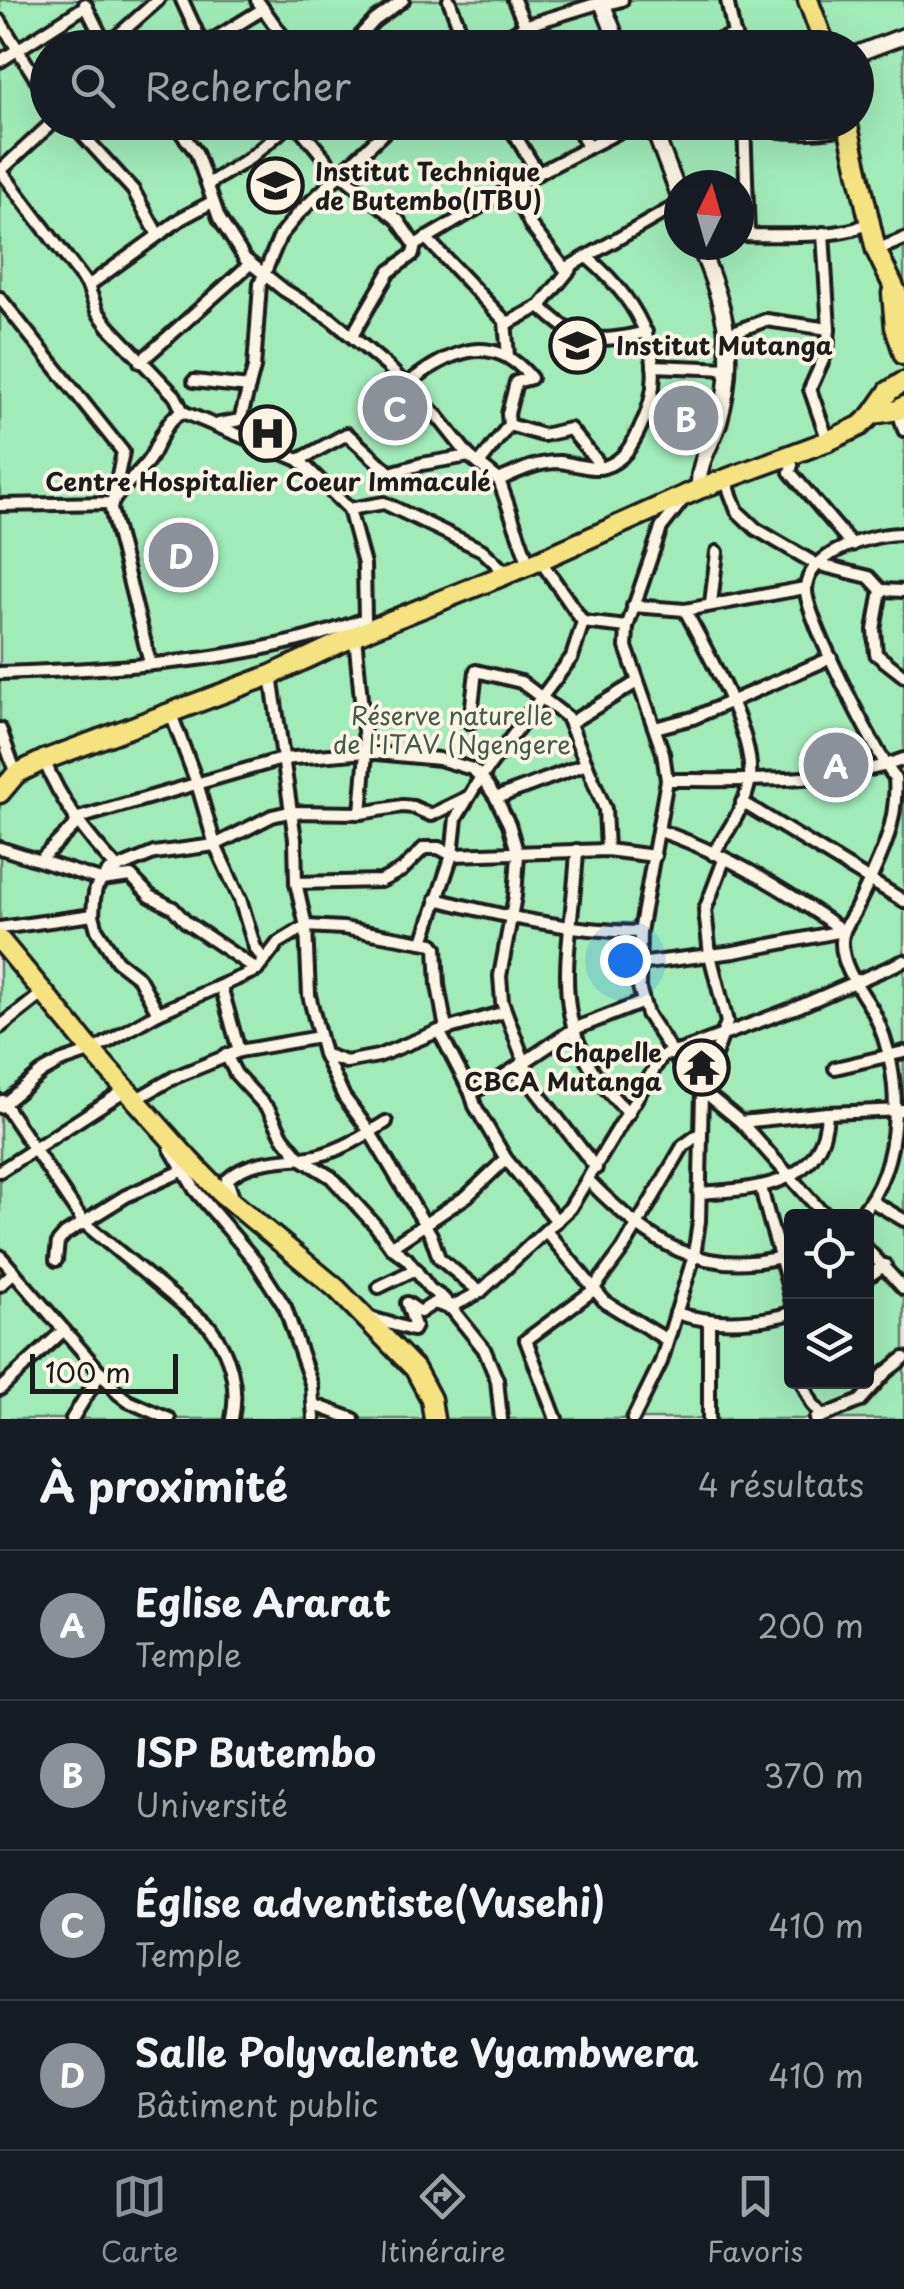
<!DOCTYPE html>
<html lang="fr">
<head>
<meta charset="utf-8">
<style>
  :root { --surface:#171b24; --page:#20242c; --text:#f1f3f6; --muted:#9ea1a6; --line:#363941; --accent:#8c9099 }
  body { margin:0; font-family:"Playpen Sans",sans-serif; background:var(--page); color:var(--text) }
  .controls { position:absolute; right:30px; bottom:30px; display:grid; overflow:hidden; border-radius:10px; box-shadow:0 10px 40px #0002 }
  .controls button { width:90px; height:90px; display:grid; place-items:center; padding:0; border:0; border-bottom:2px solid var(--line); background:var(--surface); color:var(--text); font:50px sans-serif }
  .compass { position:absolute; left:664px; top:170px; width:90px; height:90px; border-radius:50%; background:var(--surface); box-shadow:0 10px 40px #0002; rotate:5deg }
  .scale { position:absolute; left:30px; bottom:25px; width:148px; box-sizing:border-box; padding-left:10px; border:5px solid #1c1c1c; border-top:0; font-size:28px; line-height:35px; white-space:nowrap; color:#1c1c1c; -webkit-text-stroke:8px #fcf5e5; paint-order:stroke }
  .you { position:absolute; left:625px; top:960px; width:35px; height:35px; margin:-25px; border:8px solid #fff; border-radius:50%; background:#1a73e8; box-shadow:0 0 0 15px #1a73e833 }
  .badge { display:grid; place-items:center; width:65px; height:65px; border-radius:50%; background:var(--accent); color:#fff; font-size:32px; font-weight:700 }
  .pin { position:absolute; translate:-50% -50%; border:5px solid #fff; box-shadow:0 2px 10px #0006 }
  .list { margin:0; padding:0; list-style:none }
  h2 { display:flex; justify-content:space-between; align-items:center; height:130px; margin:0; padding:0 40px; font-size:42px }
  h2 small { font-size:32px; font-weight:400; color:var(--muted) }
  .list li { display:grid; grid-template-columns:65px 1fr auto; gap:30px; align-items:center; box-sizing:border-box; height:150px; padding:0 40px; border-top:2px solid var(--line) }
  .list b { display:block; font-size:38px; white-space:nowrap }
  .list p { margin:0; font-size:32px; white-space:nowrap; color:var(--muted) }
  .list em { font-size:32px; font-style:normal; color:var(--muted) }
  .icon { flex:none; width:55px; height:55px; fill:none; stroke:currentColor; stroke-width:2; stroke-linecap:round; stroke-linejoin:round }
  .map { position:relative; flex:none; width:904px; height:1419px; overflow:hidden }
  .search { position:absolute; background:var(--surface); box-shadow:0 10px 40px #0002; left:30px; right:30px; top:30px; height:110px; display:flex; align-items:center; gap:25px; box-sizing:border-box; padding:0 35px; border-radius:55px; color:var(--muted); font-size:38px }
  .sheet { height:730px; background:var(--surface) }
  nav { display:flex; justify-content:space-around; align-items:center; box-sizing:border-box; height:140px; border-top:2px solid var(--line); background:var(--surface); font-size:28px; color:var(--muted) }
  nav a { display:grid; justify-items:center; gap:5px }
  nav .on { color:var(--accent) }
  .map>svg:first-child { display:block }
  .green { fill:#a1ebb9; stroke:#5e846a; stroke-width:2.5; fill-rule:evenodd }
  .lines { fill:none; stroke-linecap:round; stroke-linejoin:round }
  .minor-casing { stroke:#1c1c1c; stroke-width:18 }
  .tertiary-casing { stroke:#1c1c1c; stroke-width:21 }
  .trunk-casing { stroke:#1c1c1c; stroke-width:25 }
  .minor { stroke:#fcf5e5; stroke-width:10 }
  .tertiary { stroke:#fcf5e5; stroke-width:14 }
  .trunk { stroke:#f5e382; stroke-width:18 }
  .labels { text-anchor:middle; stroke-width:8; stroke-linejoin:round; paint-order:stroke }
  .poi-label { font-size:25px; font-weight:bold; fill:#1c1c1c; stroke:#fcf5e5; text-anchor:start }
  .park-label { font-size:25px; fill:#445a4b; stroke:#fcf5e5 }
</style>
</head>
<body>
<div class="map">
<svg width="904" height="1419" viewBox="0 0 904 1419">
  <rect width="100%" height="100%" fill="#f1e4e7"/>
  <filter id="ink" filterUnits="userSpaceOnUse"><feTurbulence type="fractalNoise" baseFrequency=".01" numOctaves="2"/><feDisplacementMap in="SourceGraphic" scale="20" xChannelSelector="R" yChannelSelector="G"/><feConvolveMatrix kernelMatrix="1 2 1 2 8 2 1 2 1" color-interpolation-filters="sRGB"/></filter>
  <g filter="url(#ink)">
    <path class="green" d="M0,0H904V1419H0ZM48,48H856V122H48ZM679,185H739V245H679ZM792,1216H866V1382H792Z"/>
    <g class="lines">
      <defs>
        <g id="minor">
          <path d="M182,0L204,48"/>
          <path d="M257,0L291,48"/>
          <path d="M449,0L467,48"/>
          <path d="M514,0L535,48"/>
          <path d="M727,0L737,48"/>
          <path d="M85,4L107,48"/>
          <path d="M603,5L622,0"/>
          <path d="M0,21L48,98"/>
          <path d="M106,46L158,0"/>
          <path d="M203,46L263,9"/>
          <path d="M349,48L374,21L403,0"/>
          <path d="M488,48L524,26L602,2"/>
          <path d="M694,48L735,35"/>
          <path d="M0,61L86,6"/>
          <path d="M71,122L133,190L158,235"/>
          <path d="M173,122L196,152L219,218L245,259L284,290L331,319L387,366L438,417L469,456L499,480L529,565"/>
          <path d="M295,122L331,166L398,220L415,245"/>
          <path d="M507,122L538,173"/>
          <path d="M575,122L588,147"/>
          <path d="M744,122L748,235"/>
          <path d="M744,122C777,136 814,133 848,128"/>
          <path d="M0,170L88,286L97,311L109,327L175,396L183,412"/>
          <path d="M0,171L53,122"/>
          <path d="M208,184L250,158L292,122"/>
          <path d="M512,188L531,226L565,269L679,204"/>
          <path d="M823,233L829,329L827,351L810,389L828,441"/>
          <path d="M739,235C766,235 851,239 868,222"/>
          <path d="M426,238L505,321L508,356"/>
          <path d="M876,250L904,239"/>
          <path d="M88,286L182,218L212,202"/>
          <path d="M0,298L123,452L111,509L150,663"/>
          <path d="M540,306C578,343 596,344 646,332"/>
          <path d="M505,321L510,322L540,306L571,268"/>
          <path d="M728,334L766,320L829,329"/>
          <path d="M352,336L389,272L413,254L415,245L527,179L638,122"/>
          <path d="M140,362L250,264"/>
          <path d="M653,366L729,369"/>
          <path d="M194,381L249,387"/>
          <path d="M406,385C446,353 492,329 531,378L516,382L508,414L509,425L479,464"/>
          <path d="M898,410L904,430"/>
          <path d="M219,424L240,420L254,368L260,284L280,236L298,214L395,122"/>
          <path d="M509,425L543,435L570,429L597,461L596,468"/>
          <path d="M783,457L792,465L790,472L852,545"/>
          <path d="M299,460L347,434L390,473L422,464L469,456"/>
          <path d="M725,479L737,511L756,529L816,564L869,577L881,590"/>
          <path d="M499,480C519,471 537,462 559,462C572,463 593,471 604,467C624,461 632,445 640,428C674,363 640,302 588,258"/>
          <path d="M682,501L661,528L627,627L626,647L663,753L667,780L640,932L639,987L647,1014L691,1081L741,1122L818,1208L829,1216"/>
          <path d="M0,505L112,503C124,483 139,475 150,458C160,442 165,419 183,412L299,460L349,509L364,564L365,619L370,629"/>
          <path d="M349,509L384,503L482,550L507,574"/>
          <path d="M540,560L583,622L627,627"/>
          <path d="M881,590L874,630L876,654L904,676"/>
          <path d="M881,590L904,591"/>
          <path d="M711,604L717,552"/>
          <path d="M633,606L685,610L805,588"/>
          <path d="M685,610C706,651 754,731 750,777C748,802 727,833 713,854"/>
          <path d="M355,636L366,752L361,813"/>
          <path d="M0,673C118,669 254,662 365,619"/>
          <path d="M271,675L295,839L296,883L306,926L309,995L324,1054L344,1097L368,1129L431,1235L439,1258L480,1292"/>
          <path d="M171,714L197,783L215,845L240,899L255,948L264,960"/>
          <path d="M470,723L476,671L521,682L567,717L605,809L607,850"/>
          <path d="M570,723L637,682"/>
          <path d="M655,728L693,718L831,658"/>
          <path d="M0,729L16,774"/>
          <path d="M44,760C61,802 86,835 117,868"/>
          <path d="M667,780C737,780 839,784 904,759"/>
          <path d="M496,798L586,764"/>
          <path d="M742,802L904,901"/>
          <path d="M75,819L282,759L366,752L439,759L472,769L482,778L496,798L509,824L518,855L515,896L500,976L502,1002L534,1088L596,1168"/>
          <path d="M660,831C724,853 788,891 843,931"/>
          <path d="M0,848L101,880L131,876L150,896L173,908L186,922L257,970"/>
          <path d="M577,850C572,956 539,1030 629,1113"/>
          <path d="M40,860L78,822"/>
          <path d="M296,883L381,881L402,870L424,848H439L452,855L607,850L655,856"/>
          <path d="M436,899C504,917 570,931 640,932"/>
          <path d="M0,928L93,915"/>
          <path d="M423,942L452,855L456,818L479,780L572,657L583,622"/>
          <path d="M638,964L734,952L843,931"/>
          <path d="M221,986L239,1051"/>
          <path d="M158,1013L139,978L117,961L97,930L93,915L94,899L96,888L108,872L154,853L215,845L272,816L289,812L361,813L402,806L413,807L431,815L468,797"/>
          <path d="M0,1027L43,993"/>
          <path d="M439,1031L471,1093L475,1106L506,1159L557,1221"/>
          <path d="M226,1055L236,1074L269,1110L283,1137L300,1158L331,1177L375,1225L391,1247L407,1259L430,1289L443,1298L484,1349L497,1380L501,1419"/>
          <path d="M326,1055L346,1062L378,1056L439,1031L505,1012"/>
          <path d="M835,1068L904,1052"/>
          <path d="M471,1093L502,1077L574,1029L643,1002"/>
          <path d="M135,1100L175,1077L239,1051L319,1037"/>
          <path d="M2,1101L84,1223L210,1327C230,1354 239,1386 232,1419"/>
          <path d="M0,1107L42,1072L60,1062L92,1051L158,1013L257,970L278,943L306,926L343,928L433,944L436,948L438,985L446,1029"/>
          <path d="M741,1122L827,1113L904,1110"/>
          <path d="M170,1148L195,1190L256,1262L285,1307L312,1386L314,1419"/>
          <path d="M0,1171L127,1089"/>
          <path d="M589,1181C650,1242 701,1281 792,1254"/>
          <path d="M761,1186C769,1226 785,1264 792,1304"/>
          <path d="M699,1193C757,1189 824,1186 827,1113"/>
          <path d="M234,1200L227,1180C251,1157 286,1162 316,1156C342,1150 364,1136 386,1122"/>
          <path d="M873,1202L904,1220"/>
          <path d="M859,1216C904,1165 904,1074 874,1013C862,991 843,971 842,944C841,930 850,921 856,909C876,866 899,827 895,778C876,754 806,617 806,590C806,552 874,533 904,534"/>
          <path d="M546,1231L605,1302L667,1340"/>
          <path d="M391,1247L467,1196L506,1159"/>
          <path d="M866,1248L904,1289"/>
          <path d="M0,1256L119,1394L128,1401L169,1419"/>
          <path d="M56,1260L58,1242L65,1234L126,1196L182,1171"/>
          <path d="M866,1278L885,1265"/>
          <path d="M0,1285L14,1272"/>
          <path d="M379,1287L416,1269"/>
          <path d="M676,1313C713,1325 754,1323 792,1313"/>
          <path d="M367,1317L413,1330L415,1326L407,1303L420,1312L434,1303L449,1308L480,1292L570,1208L662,1056L683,1050L800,1006L904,961"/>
          <path d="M709,1321V1419"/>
          <path d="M802,1382L813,1405L823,1416"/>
          <path d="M0,1389L64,1330"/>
          <path d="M315,1405L353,1419"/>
          <path d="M72,1419L101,1372"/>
          <path d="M556,1419L526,1340L591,1292L623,1249L683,1146L698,1135"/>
          <path d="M633,1419L661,1362L694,1256L699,1221L702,1092L727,1022L710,955L705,910L724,860"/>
          <path d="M816,1419L860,1401L886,1372L904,1358"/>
        </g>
        <g id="tertiary">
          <path d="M601,0L620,48"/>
          <path d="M856,54L904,36"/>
          <path d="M651,122L679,195"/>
          <path d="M699,245C726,307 738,355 719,422C711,446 697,463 699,489"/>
        </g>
        <g id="trunk">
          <path d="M808,0L826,48"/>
          <path d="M847,122L876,250L904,308"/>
          <path d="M892,293L895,327L904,355"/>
          <path d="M873,414L898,410L904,406"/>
          <path d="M0,793L16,774L44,760L271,675L370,629L529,565L699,489L828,441L860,426L873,414L889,391L903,382"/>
          <path d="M0,940L92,1051L190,1161L220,1192L337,1289L415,1369L431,1399L434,1419"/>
        </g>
      </defs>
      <use href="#minor" class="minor-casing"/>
      <use href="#tertiary" class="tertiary-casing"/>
      <use href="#trunk" class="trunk-casing"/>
      <use href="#minor" class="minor"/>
      <use href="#tertiary" class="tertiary"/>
      <use href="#trunk" class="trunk"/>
    </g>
  </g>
  <defs>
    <symbol id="school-ring" viewBox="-11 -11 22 22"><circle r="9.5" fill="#fcf5e5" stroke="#1c1c1c" stroke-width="1.5"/><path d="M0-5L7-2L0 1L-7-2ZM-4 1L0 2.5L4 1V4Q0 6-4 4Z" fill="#1c1c1c"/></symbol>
    <symbol id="hospital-ring" viewBox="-11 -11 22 22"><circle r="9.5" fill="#fcf5e5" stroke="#1c1c1c" stroke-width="1.5"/><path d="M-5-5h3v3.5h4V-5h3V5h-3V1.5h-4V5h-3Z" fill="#1c1c1c"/></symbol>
    <symbol id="temple-ring" viewBox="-11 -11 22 22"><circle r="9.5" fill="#fcf5e5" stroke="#1c1c1c" stroke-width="1.5"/><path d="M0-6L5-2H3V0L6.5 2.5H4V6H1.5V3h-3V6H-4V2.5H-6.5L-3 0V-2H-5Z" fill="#1c1c1c"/></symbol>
  </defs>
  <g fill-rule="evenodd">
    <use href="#school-ring" x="244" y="154" width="63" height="63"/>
    <use href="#school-ring" x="546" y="314" width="63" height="63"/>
    <use href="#hospital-ring" x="236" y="402" width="63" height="63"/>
    <use href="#temple-ring" x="670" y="1036" width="63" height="63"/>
  </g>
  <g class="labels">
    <g class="poi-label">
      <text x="315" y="181">Institut Technique<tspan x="315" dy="29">de Butembo(ITBU)</tspan></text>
      <text x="616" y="355">Institut Mutanga</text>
      <text x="268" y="491" text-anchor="middle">Centre Hospitalier Coeur Immaculé</text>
      <text x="662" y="1062" text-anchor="end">Chapelle<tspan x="662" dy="29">CBCA Mutanga</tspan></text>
    </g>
    <g class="park-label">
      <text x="452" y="725">Réserve naturelle<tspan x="452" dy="29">de l'ITAV (Ngengere</tspan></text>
    </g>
  </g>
</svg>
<div class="controls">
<button><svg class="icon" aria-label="locate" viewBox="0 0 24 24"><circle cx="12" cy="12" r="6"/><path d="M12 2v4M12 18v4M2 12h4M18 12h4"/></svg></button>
<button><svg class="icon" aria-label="layers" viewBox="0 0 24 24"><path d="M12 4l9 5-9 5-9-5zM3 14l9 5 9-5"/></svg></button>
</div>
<svg class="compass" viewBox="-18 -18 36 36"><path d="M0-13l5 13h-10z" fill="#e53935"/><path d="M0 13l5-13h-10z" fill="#9ea1a6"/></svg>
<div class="scale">100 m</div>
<div class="you"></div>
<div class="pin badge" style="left:836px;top:765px">A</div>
<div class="pin badge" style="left:686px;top:418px">B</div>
<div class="pin badge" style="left:395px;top:408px">C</div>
<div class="pin badge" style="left:181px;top:555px">D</div>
<div class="search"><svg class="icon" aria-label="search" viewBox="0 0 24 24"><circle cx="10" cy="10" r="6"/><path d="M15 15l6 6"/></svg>Rechercher</div>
</div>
<section class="sheet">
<h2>À proximité<small>4 résultats</small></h2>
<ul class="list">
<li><span class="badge">A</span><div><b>Eglise Ararat</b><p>Temple</p></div><em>200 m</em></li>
<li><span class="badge">B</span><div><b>ISP Butembo</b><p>Université</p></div><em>370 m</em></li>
<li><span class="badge">C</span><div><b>Église adventiste(Vusehi)</b><p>Temple</p></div><em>410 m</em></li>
<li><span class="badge">D</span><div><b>Salle Polyvalente Vyambwera</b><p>Bâtiment public</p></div><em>410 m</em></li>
</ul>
</section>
<nav>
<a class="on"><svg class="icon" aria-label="map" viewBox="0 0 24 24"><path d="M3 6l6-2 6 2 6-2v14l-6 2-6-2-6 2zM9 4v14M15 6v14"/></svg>Carte</a>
<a><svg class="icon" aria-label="directions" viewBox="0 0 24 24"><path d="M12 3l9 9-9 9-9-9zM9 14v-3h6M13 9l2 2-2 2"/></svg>Itinéraire</a>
<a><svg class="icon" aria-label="saved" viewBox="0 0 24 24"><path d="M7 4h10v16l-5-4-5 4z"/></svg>Favoris</a>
</nav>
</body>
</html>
